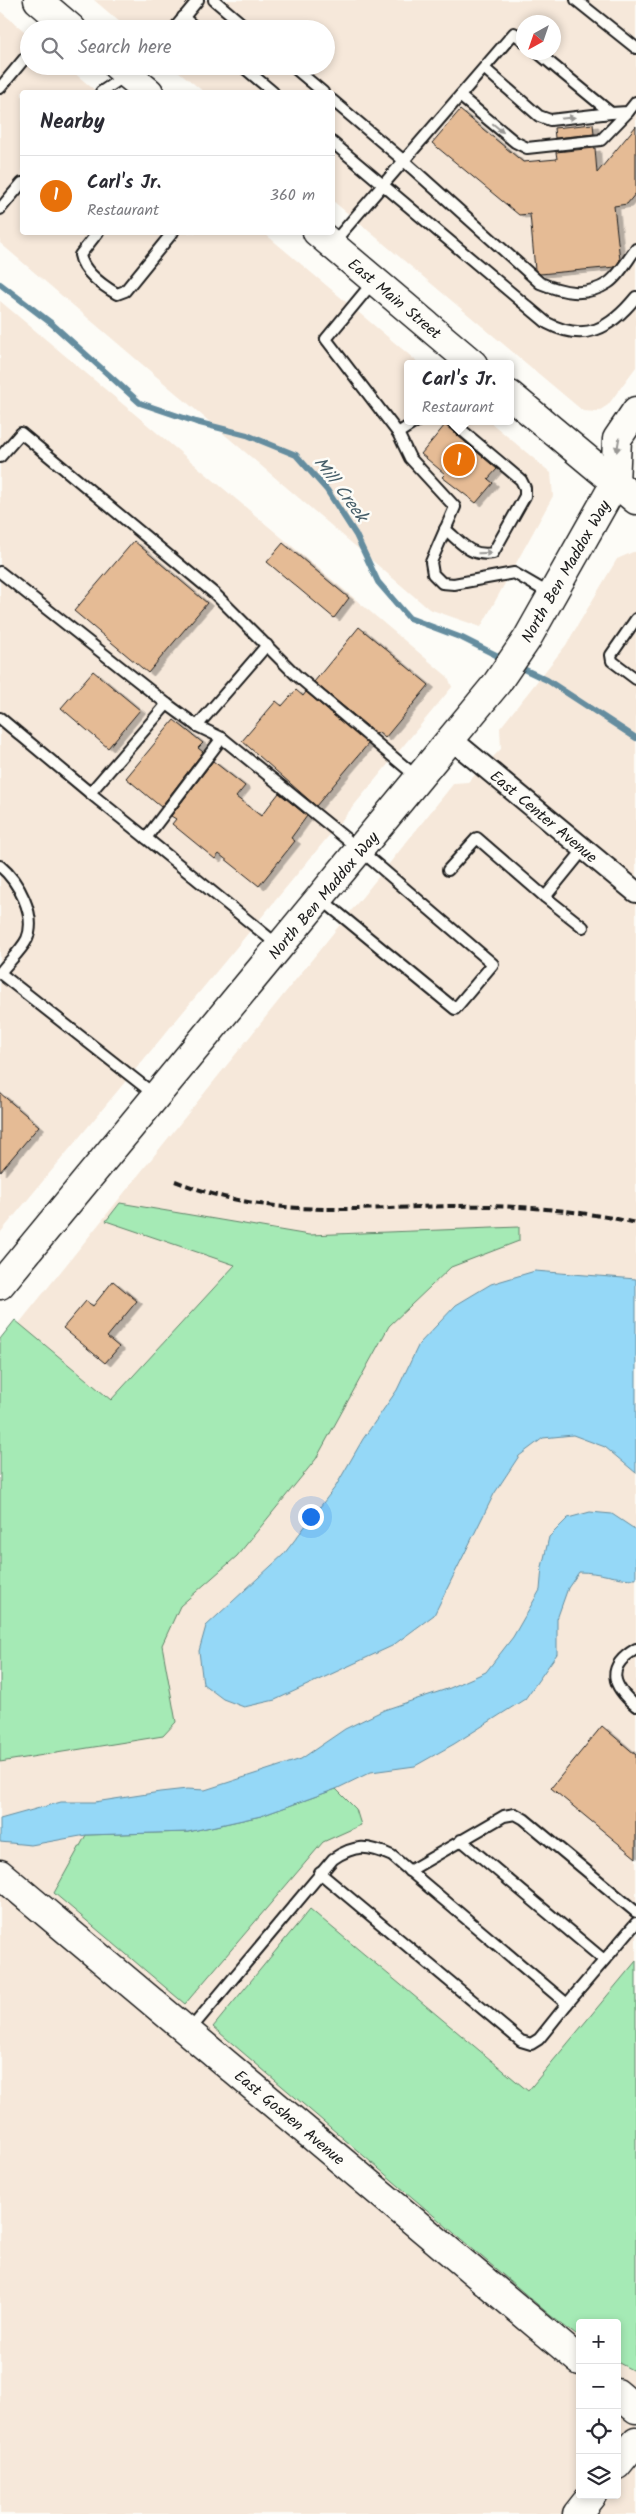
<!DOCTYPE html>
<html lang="en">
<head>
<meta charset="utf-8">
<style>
  :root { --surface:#fff; --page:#f2f2f3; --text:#2b2b33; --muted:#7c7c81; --line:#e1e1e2; --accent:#1f6fb2 }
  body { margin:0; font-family:Kalam,sans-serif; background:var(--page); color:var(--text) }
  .controls { position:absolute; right:15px; bottom:15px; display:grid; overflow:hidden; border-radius:5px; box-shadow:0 2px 8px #0003 }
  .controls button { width:45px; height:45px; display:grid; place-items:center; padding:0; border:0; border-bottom:1px solid var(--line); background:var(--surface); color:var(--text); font:25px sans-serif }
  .compass { position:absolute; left:516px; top:15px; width:45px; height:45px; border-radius:50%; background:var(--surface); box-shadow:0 2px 8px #0003; rotate:220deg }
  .you { position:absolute; left:310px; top:1516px; width:18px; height:18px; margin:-12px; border:4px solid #fff; border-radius:50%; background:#1a73e8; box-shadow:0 0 0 8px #1a73e833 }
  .badge { display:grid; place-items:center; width:32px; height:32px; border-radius:50%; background:var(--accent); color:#fff; font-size:16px; font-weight:700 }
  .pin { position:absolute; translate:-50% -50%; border:2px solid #fff; box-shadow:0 1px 5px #0006 }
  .popup { position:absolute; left:404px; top:360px; width:110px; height:65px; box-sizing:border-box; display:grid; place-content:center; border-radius:5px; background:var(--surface); filter:drop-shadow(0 1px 4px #0005); font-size:16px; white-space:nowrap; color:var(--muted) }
  .popup b { font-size:19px; color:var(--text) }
  .popup::after { content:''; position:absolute; left:50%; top:100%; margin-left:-10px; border:10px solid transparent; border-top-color:var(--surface) }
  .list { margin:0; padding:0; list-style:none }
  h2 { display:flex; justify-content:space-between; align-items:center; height:65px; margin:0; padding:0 20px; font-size:21px }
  h2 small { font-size:16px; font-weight:400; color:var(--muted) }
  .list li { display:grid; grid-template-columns:32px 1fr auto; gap:15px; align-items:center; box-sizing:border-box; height:80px; padding:0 20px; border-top:1px solid var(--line) }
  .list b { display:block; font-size:19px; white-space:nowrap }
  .list p { margin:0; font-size:16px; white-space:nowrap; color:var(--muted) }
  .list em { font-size:16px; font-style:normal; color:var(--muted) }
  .icon { flex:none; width:28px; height:28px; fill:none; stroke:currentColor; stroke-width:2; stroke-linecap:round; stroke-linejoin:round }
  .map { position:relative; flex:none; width:636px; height:2514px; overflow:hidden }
  .search { position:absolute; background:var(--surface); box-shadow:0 2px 8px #0003; left:20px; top:20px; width:315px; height:55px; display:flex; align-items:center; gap:12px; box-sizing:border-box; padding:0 18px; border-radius:28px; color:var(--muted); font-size:19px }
  .panel { position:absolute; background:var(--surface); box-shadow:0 2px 8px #0003; left:20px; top:90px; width:315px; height:145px; border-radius:5px }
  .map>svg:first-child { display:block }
  .built { fill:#f6e8da; fill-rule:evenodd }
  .green { fill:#a5eab5; stroke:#608368 }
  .water { fill:#95d8f7; stroke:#658d9f }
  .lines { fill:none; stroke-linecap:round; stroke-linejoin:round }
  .stream { stroke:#658d9f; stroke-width:6 }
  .building { fill:#e5bb95; stroke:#1c1c1c; filter:url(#shadow) }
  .lane-casing { stroke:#1c1c1c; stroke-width:14 }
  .street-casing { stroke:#1c1c1c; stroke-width:24 }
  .secondary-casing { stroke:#1c1c1c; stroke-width:31 }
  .lane { stroke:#fdfcf7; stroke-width:10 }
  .street { stroke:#fdfcf7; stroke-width:20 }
  .secondary { stroke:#fdfcf7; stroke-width:28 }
  .rail { stroke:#1c1c1c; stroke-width:4; stroke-dasharray:8 4; stroke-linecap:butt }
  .oneway { fill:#989794 }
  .labels { text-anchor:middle; stroke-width:5; stroke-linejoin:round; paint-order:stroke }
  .street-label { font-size:16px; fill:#1c1c1c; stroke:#fdfcf7 }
  .water-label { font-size:18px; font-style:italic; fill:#465e69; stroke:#fdfcf7 }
</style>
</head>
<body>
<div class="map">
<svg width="636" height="2514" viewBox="0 0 636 2514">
  <defs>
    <filter id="shadow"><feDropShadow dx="5.5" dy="3" stdDeviation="0" flood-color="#0004"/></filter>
  </defs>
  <rect width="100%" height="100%" fill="#fdfcf7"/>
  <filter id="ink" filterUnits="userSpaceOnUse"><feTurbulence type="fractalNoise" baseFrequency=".02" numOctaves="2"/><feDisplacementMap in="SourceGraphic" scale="10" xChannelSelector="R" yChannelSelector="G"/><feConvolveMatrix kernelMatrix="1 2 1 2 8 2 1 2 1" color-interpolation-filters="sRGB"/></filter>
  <g filter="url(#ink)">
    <g class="built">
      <path d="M94,0H636V367L608,405L597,412L583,411L333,201L332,92H204L172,66H326V29H128ZM524,22H554V52H524Z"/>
      <path d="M0,11L29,35V66H66L97,92H22V232L264,233L420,364H408V421H489L551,473L553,496L481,627L429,609L0,243Z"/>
      <path d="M0,301L448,677L452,687L0,1233Z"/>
      <path d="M633,552H636V2514H0V1347L454,783L468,782L501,749L500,728L566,645L617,559ZM580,2323H617V2495H580Z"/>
    </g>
    <g class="green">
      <path d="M120,1203L309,1235L519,1227V1241L451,1267L389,1326L316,1459L237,1556L180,1606L162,1645L176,1722L163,1736L0,1762V1339L15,1320L111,1400L235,1265L106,1221Z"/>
      <path d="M336,1789L356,1809L361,1825L323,1842L185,2004L54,1893L86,1835L188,1832L261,1816Z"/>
      <path d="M310,1909L528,2091L636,1961V2372L617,2362V2323H580V2338L551,2316L213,2027Z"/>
    </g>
    <g class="water">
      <path d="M535,1271L636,1279V1473L605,1447L573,1435L543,1438L519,1456L494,1494L434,1615L392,1646L275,1700L244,1707L223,1699L203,1684L199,1651L206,1626L284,1554L336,1486L363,1439L397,1390L419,1344L456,1305L491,1284Z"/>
      <path d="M590,1512L612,1514L636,1530V1579C616,1579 599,1572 579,1572L568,1588L557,1619V1654L525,1699L454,1744L415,1766L371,1772L336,1789L261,1816L188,1832L86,1835L31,1845L0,1842V1819L61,1802H95L160,1792L187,1789L205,1790L301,1759L345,1729L384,1710L450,1688L486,1672L513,1637L540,1590L542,1567L549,1537L568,1518Z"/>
    </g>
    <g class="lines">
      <g class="stream">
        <path d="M0,284L51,323L140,403L196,422L247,435L296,455L327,490L356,535L378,582L409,618L462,638L506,660"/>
        <path d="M517,666L547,680L636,738"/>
      </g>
    </g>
    <g class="building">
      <path d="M460,110L523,162L557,159L556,152L595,148L597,173L636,126V193L627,204L614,206L620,260L615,267L540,274L535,270L530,214L519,215L432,143Z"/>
      <path d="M593,124L594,134L555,138L554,128Z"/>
      <path d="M445,425L497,469L488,479L493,483L476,503L442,477L445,474L421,454Z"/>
      <path d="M134,541L207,603L148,673L74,611Z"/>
      <path d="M283,543L349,598L334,618L267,562Z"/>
      <path d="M359,627L429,685L385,738L378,732L377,734L314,682Z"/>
      <path d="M93,671L140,710L108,748L61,708Z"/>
      <path d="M296,690L303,696L306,692L368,744L316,806L242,741L276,701L282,706Z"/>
      <path d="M174,720L203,743L198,748L203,752L161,807L126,778Z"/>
      <path d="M213,761L245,786L236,797L261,816L279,793L307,816L291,838L295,841L259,886L219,854L215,859L172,824L176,819L171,816Z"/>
      <path d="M0,1093L39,1126L0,1172Z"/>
      <path d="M113,1281L137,1301L107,1337L119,1347L105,1363L63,1328L86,1301L93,1306Z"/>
      <path d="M602,1726L636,1755V1858L551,1788Z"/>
    </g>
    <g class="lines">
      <defs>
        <g id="lane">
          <path d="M214,0L248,29"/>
          <path d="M576,0L636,48"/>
          <path d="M183,17L197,29"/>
          <path d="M174,29L198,0"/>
          <path d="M537,52L611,113L628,112L636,102"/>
          <path d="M242,66L273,92"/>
          <path d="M292,66L323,92"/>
          <path d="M485,69L539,116L550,120L611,113"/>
          <path d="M0,88L29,53"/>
          <path d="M101,92L140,66"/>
          <path d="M461,97L515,142L527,148L601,140L628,112"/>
          <path d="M332,100L403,160L540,283C562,292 585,298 608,283C619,276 628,259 636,249"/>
          <path d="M332,142L547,323C585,343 610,329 636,297"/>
          <path d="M0,209L22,183"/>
          <path d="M98,232L80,255C83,272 102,285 117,294L125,291L173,232"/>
          <path d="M332,244L514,33L524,41"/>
          <path d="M373,282L326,339L398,433L410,458L455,507L431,562L433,574L442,583L454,584L514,573L552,595"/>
          <path d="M398,433L417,421"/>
          <path d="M0,457L21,433L215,594L296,675L418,778"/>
          <path d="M445,529C462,543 470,557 493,553L525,496V488L521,480L451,421"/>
          <path d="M0,572L167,704L197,726L222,738L360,850L493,964L455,1009L320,898"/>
          <path d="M636,619L611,655L612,661L636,679"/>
          <path d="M0,718L90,793"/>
          <path d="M197,726L267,645"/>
          <path d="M222,738L146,838L279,946"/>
          <path d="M146,838L90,793L167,704"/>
          <path d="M0,866C18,881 37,915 27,939C21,951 8,962 0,973"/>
          <path d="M448,870L477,838L545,897L584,849"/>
          <path d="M545,897L583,927"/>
          <path d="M0,973L155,1095"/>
          <path d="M636,1649C605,1667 612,1686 636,1706"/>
          <path d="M461,1840L604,1960"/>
          <path d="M409,1871L504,1816L515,1814L524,1819L636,1912"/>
          <path d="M320,1873L521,2041L531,2044L539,2039L567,2004"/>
          <path d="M189,2031L333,1859C355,1844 368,1845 392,1856L567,2004L636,1923"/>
        </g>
        <path id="street" d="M451,739L636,892"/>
        <g id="secondary">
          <path d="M38,0L72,29"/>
          <path d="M117,66L149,92"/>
          <path d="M317,232L473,364"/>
          <path d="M510,395L636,500"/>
          <path d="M0,1285L497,683L527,639L615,483L617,439L636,411"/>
          <path d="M0,1874L580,2361"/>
          <path d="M617,2393L636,2409"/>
          <path d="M617,2465L636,2442"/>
          <path d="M577,2514L592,2495"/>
        </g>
      </defs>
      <use href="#lane" class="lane-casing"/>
      <use href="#street" class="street-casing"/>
      <use href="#secondary" class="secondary-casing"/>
      <use href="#lane" class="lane"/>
      <use href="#street" class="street"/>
      <use href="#secondary" class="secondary"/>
      <path class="rail" d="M175,1181C194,1188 213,1195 233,1199C316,1218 405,1204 490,1206C538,1207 588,1212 636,1223"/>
    </g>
    <defs><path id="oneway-solid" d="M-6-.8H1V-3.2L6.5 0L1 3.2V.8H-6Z" transform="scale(1.25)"/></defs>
    <g class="oneway">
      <use href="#oneway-solid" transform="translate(568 118) rotate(-6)"/>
      <use href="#oneway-solid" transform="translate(498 128) rotate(40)"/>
      <use href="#oneway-solid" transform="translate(618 445) rotate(100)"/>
      <use href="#oneway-solid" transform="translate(485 553) rotate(-2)"/>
    </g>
  </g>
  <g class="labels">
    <g class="street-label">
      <text transform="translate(395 298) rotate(40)" y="6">East Main Street</text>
      <text transform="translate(565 571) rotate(-60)" y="6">North Ben Maddox Way</text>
      <text transform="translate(544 816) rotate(40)" y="6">East Center Avenue</text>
      <text transform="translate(323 895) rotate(-50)" y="6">North Ben Maddox Way</text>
      <text transform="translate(290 2117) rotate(40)" y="6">East Goshen Avenue</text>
    </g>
    <g class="water-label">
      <text transform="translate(341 489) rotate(53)" y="6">Mill Creek</text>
    </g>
  </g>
</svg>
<div class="controls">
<button>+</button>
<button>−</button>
<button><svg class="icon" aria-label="locate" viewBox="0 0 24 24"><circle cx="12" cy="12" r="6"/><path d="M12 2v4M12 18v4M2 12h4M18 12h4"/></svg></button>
<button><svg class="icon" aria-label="layers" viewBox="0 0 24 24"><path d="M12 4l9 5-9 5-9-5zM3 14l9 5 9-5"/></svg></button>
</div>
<svg class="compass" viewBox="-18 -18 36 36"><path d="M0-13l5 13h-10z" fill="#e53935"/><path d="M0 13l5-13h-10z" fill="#7c7c81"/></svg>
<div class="you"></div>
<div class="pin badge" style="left:459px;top:460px;background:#e8710a">1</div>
<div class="popup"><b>Carl's Jr.</b>Restaurant</div>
<div class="search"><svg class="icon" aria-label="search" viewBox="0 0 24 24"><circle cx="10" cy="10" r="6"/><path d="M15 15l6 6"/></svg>Search here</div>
<section class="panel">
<h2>Nearby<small></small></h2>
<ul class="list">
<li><span class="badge" style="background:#e8710a">1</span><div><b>Carl's Jr.</b><p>Restaurant</p></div><em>360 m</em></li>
</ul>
</section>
</div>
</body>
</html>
